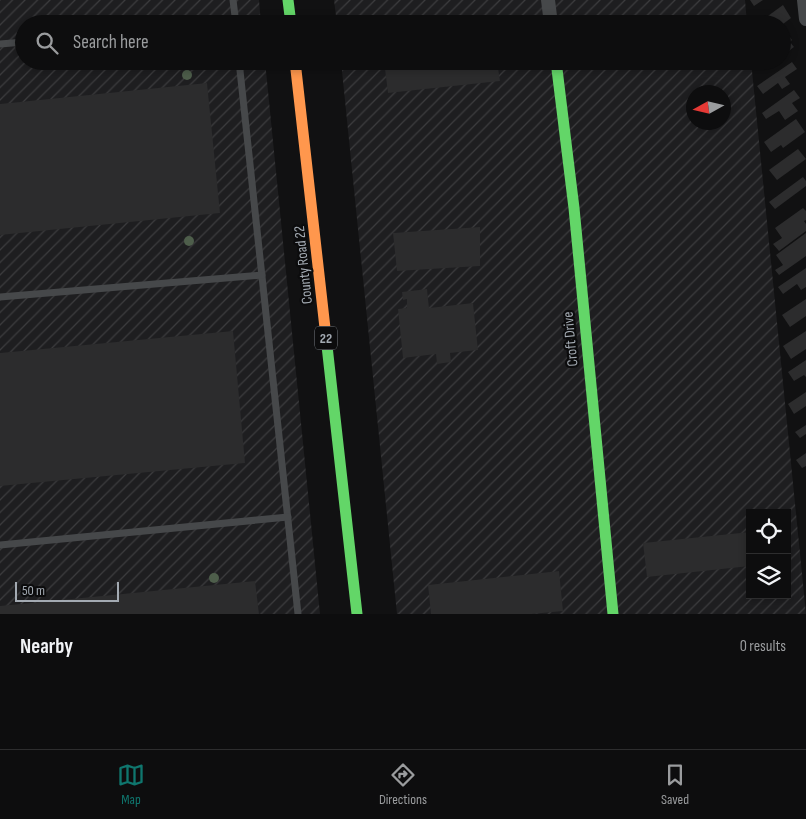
<!DOCTYPE html>
<html lang="en">
<head>
<meta charset="utf-8">
<style>
  :root { --surface:#0d0d0e; --page:#161617; --text:#f1f3f6; --muted:#9a9c9e; --line:#2d2d2e; --accent:#0f766e }
  body { margin:0; font-family:"Sofia Sans Condensed",sans-serif; background:var(--page); color:var(--text) }
  .controls { position:absolute; right:15px; bottom:15px; display:grid; overflow:hidden; border-radius:0px; box-shadow:0 2px 8px #0003 }
  .controls button { width:45px; height:45px; display:grid; place-items:center; padding:0; border:0; border-bottom:1px solid var(--line); background:var(--surface); color:var(--text); font:25px sans-serif }
  .compass { position:absolute; left:686px; top:85px; width:45px; height:45px; border-radius:50%; background:var(--surface); box-shadow:0 2px 8px #0003; rotate:262deg }
  .scale { position:absolute; left:15px; bottom:12px; width:104px; box-sizing:border-box; padding-left:5px; border:2px solid #a3aab2; border-top:0; font-size:14px; line-height:18px; white-space:nowrap; color:#a3aab2; -webkit-text-stroke:4px #0c0c0d; paint-order:stroke }
  .list { margin:0; padding:0; list-style:none }
  h2 { display:flex; justify-content:space-between; align-items:center; height:65px; margin:0; padding:0 20px; font-size:21px }
  h2 small { font-size:16px; font-weight:400; color:var(--muted) }
  .icon { flex:none; width:28px; height:28px; fill:none; stroke:currentColor; stroke-width:2; stroke-linecap:round; stroke-linejoin:round }
  .map { position:relative; flex:none; width:806px; height:614px; overflow:hidden }
  .search { position:absolute; background:var(--surface); box-shadow:0 2px 8px #0003; left:15px; right:15px; top:15px; height:55px; display:flex; align-items:center; gap:12px; box-sizing:border-box; padding:0 18px; border-radius:28px; color:var(--muted); font-size:19px }
  .sheet { height:135px; background:var(--surface) }
  nav { display:flex; justify-content:space-around; align-items:center; box-sizing:border-box; height:70px; border-top:1px solid var(--line); background:var(--surface); font-size:14px; color:var(--muted) }
  nav a { display:grid; justify-items:center; gap:2px }
  nav .on { color:var(--accent) }
  .map>svg:first-child { display:block }
  .industrial { fill:url(#industrial-furrows); fill-rule:evenodd }
  .building { fill:#2c2c2d }
  .lines { fill:none; stroke-linecap:round; stroke-linejoin:round }
  .lane { stroke:#46484a; stroke-width:7 }
  .street { stroke:#46484a; stroke-width:14 }
  .fast { stroke:#63d668; stroke-width:11 }
  .slow { stroke:#ff974d; stroke-width:11 }
  .tree { fill:#4e5e4b }
  .labels { text-anchor:middle; stroke-width:4.5; stroke-linejoin:round; paint-order:stroke }
  .shield { fill:#0c0c0d; stroke:#767b80; stroke-width:1 }
  .shield-label { font-size:14px; font-weight:bold; fill:#a3aab2 }
  .street-label { font-size:15px; fill:#a3aab2; stroke:#0c0c0d }
</style>
</head>
<body>
<div class="map">
<svg width="806" height="614" viewBox="0 0 806 614">
  <defs>
    <pattern id="industrial-furrows" width="10" height="10" patternUnits="userSpaceOnUse" patternTransform="scale(1.25)"><rect width="10" height="10" fill="#1e1e20"/><path d="M-1 1l2-2M0 10L10 0M9 11l2-2" fill="none" stroke="#3c3c3e"/></pattern>
  </defs>
  <rect width="100%" height="100%" fill="#111112"/>
  <g class="industrial">
    <path d="M0,0H259L261,24H24V61H265L320,614H0Z"/>
    <path d="M334,0H745L747,24H337Z"/>
    <path d="M341,61H751L806,614H397ZM694,92H724V122H694ZM750,513H787V595H750Z"/>
  </g>
  <g class="building">
    <path d="M750,0H763L754,6Z"/>
    <path d="M783,5L791,18L783,24H757Z"/>
    <path d="M787,33L792,40L790,42L794,47L782,56V36Z"/>
    <path d="M384,61H497L500,81L388,93Z"/>
    <path d="M792,62L797,69L785,77L790,84L782,89L778,83L763,94L757,86Z"/>
    <path d="M207,83L220,213L0,235V104Z"/>
    <path d="M794,90L800,98L792,103L798,111L785,120L779,111L766,119L762,113Z"/>
    <path d="M796,119L805,132L783,148L781,145L771,152L764,142Z"/>
    <path d="M798,149L806,159L777,180L769,170Z"/>
    <path d="M803,177L806,181V186L775,209L769,202Z"/>
    <path d="M803,208L806,211V220L804,221L806,224V231L779,251L773,244L782,238L775,228Z"/>
    <path d="M480,227V266L397,271L393,233Z"/>
    <path d="M806,233V256L779,275L775,270L783,265L776,255Z"/>
    <path d="M806,268V287L801,290L797,284L783,294L778,287Z"/>
    <path d="M427,289L429,308L473,303L478,350L450,353L451,362L437,364L436,354L403,358L398,309L407,308V299L403,300L402,292Z"/>
    <path d="M806,299V316L790,327L782,315Z"/>
    <path d="M233,331L245,463L0,486V353Z"/>
    <path d="M806,331V349L791,359L783,346Z"/>
    <path d="M806,360V377L804,375L794,381L788,372Z"/>
    <path d="M806,392V406L794,414L788,404Z"/>
    <path d="M806,425V434L800,438L795,432Z"/>
    <path d="M806,453V466L802,468L796,460Z"/>
    <path d="M750,532V566L647,577L643,543Z"/>
    <path d="M559,571L563,611L532,614H431L428,585Z"/>
    <path d="M255,581L259,614H0V606Z"/>
  </g>
  <g class="lines">
    <g class="lane">
      <path d="M233,0L236,24"/>
      <path d="M225,24L236,23"/>
      <path d="M0,44L24,42"/>
      <path d="M239,61L298,614"/>
      <path d="M0,297L262,275"/>
      <path d="M0,545L288,517"/>
    </g>
    <g class="street">
      <path d="M548,0L551,24"/>
      <path d="M804,0L806,19"/>
    </g>
    <g class="fast">
      <path d="M288,0L291,24"/>
      <path d="M556,61L574,208L613,614"/>
      <path d="M325,328L357,614"/>
    </g>
    <path class="slow" d="M295,61L325,328"/>
  </g>
  <g class="tree">
    <circle cx="187" cy="75" r="5"/>
    <circle cx="189" cy="241" r="5"/>
    <circle cx="214" cy="578" r="5"/>
  </g>
  <g class="labels">
    <rect class="shield" x="315" y="326.5" width="22" height="23" rx="4"/>
    <g class="shield-label">
      <text x="326" y="343">22</text>
    </g>
    <g class="street-label">
      <text transform="translate(303 265) rotate(-96)" y="5">County Road 22</text>
      <text transform="translate(570 339) rotate(-95)" y="5">Croft Drive</text>
    </g>
  </g>
</svg>
<div class="controls">
<button><svg class="icon" aria-label="locate" viewBox="0 0 24 24"><circle cx="12" cy="12" r="6"/><path d="M12 2v4M12 18v4M2 12h4M18 12h4"/></svg></button>
<button><svg class="icon" aria-label="layers" viewBox="0 0 24 24"><path d="M12 4l9 5-9 5-9-5zM3 14l9 5 9-5"/></svg></button>
</div>
<svg class="compass" viewBox="-18 -18 36 36"><path d="M0-13l5 13h-10z" fill="#e53935"/><path d="M0 13l5-13h-10z" fill="#9a9c9e"/></svg>
<div class="scale">50 m</div>
<div class="search"><svg class="icon" aria-label="search" viewBox="0 0 24 24"><circle cx="10" cy="10" r="6"/><path d="M15 15l6 6"/></svg>Search here</div>
</div>
<section class="sheet">
<h2>Nearby<small>0 results</small></h2>
<ul class="list">
</ul>
</section>
<nav>
<a class="on"><svg class="icon" aria-label="map" viewBox="0 0 24 24"><path d="M3 6l6-2 6 2 6-2v14l-6 2-6-2-6 2zM9 4v14M15 6v14"/></svg>Map</a>
<a><svg class="icon" aria-label="directions" viewBox="0 0 24 24"><path d="M12 3l9 9-9 9-9-9zM9 14v-3h6M13 9l2 2-2 2"/></svg>Directions</a>
<a><svg class="icon" aria-label="saved" viewBox="0 0 24 24"><path d="M7 4h10v16l-5-4-5 4z"/></svg>Saved</a>
</nav>
</body>
</html>
